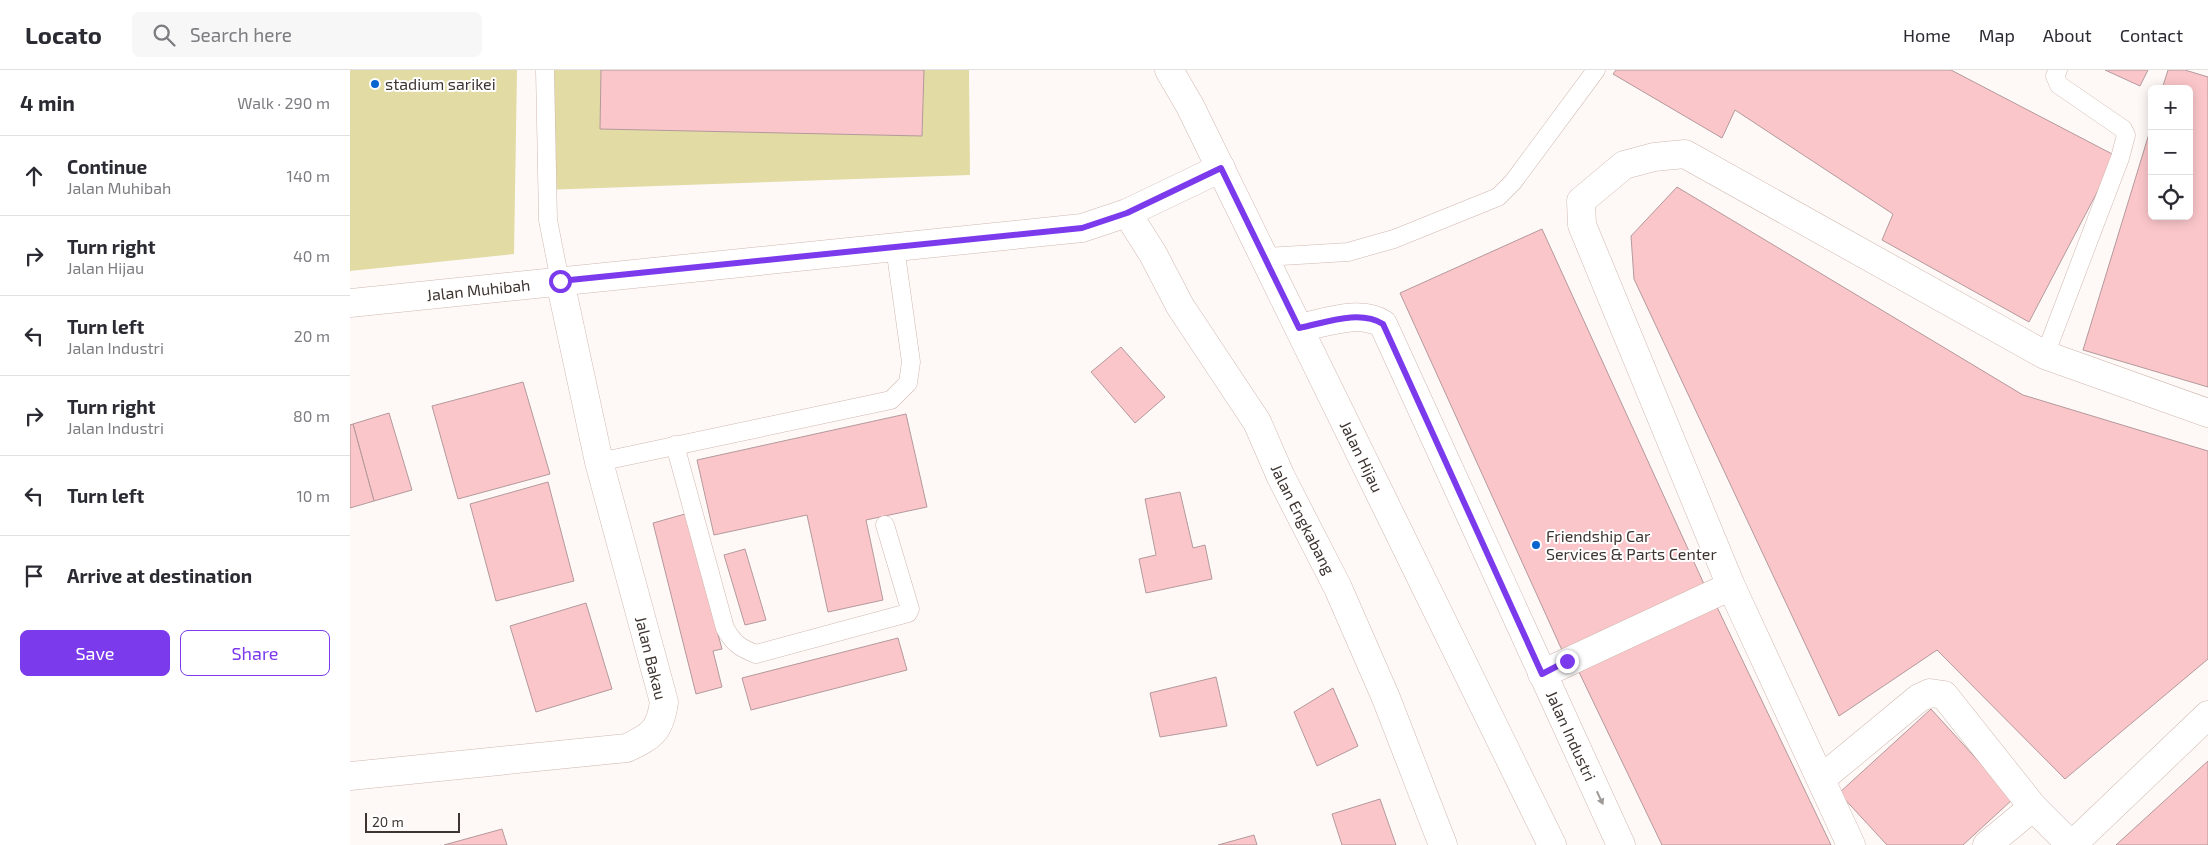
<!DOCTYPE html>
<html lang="en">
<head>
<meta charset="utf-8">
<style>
  :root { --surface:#fff; --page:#f7f7f7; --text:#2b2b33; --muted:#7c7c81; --line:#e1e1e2; --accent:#7c3aed }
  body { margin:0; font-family:"Exo 2",sans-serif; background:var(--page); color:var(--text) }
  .controls { position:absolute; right:15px; top:15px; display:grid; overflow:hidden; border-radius:8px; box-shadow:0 2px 12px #0003 }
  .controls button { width:45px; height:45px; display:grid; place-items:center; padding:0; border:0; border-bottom:1px solid var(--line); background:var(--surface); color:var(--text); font:25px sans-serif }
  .scale { position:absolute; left:15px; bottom:12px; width:95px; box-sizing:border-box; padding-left:5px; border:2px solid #3e3531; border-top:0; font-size:14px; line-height:18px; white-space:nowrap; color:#3e3531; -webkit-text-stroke:4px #fff; paint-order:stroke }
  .stop { position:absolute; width:15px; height:15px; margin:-11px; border:4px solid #7c3aed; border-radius:50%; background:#fff }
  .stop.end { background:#7c3aed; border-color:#fff; box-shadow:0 1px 5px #0008 }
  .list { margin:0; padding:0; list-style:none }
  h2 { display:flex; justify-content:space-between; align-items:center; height:65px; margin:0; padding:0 20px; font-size:21px }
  h2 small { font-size:16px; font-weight:400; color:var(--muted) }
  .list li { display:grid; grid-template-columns:32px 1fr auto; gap:15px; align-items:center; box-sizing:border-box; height:80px; padding:0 20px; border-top:1px solid var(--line) }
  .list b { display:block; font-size:19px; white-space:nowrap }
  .list p { margin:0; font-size:16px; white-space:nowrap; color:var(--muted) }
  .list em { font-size:16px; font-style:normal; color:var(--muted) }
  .actions { display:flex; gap:10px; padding:15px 20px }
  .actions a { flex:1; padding:11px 0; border:1px solid var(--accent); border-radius:8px; text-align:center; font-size:18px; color:var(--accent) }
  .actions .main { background:var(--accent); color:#fff }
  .icon { flex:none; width:28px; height:28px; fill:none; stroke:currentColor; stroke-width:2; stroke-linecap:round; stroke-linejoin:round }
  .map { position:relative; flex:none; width:1858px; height:775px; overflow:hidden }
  header { display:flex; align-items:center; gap:30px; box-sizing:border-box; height:70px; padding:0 25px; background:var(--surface); border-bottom:1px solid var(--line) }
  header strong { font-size:24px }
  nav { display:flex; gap:28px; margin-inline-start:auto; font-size:18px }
  .search { width:350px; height:45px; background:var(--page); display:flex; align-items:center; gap:12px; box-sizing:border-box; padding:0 18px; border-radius:8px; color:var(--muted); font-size:19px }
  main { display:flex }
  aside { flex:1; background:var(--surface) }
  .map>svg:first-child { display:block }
  .green { fill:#e3dba4 }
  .building { fill:#fbc6ca; stroke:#b3999b }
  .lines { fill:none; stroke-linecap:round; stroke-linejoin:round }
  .service-casing { stroke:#d0b8af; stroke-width:19 }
  .minor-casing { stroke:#d0b8af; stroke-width:29 }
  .primary-casing { stroke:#d0b8af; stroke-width:29 }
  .service { stroke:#fff; stroke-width:18 }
  .minor { stroke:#fff; stroke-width:28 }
  .primary { stroke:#fff; stroke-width:28 }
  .oneway { fill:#9e9a98 }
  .route { stroke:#7c3aed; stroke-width:6 }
  .poi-dot { fill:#0965ce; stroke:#fff; stroke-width:2 }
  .labels { text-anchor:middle; stroke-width:4; stroke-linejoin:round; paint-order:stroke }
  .poi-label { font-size:16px; fill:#3e3531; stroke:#fff; text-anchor:start }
  .street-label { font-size:16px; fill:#3e3531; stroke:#fff }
</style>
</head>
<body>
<header>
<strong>Locato</strong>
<div class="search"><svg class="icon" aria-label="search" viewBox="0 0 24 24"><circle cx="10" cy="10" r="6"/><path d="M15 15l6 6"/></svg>Search here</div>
<nav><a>Home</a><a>Map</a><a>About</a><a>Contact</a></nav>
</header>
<main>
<aside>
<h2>4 min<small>Walk · 290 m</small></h2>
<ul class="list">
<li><svg class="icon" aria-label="ahead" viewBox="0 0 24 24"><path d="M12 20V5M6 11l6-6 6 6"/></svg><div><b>Continue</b><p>Jalan Muhibah</p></div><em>140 m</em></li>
<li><svg class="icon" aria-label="right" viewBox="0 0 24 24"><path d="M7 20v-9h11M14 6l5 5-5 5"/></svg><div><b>Turn right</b><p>Jalan Hijau</p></div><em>40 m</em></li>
<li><svg class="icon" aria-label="left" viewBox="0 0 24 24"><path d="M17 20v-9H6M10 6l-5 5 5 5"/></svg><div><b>Turn left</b><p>Jalan Industri</p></div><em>20 m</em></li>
<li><svg class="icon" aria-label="right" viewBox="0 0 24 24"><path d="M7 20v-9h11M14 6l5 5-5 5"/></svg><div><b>Turn right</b><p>Jalan Industri</p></div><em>80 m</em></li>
<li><svg class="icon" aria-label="left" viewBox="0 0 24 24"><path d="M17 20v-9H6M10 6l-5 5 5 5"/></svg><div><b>Turn left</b></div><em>10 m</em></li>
<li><svg class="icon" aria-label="arrive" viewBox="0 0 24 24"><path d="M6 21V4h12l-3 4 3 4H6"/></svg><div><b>Arrive at destination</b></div></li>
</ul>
<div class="actions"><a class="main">Save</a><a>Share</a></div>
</aside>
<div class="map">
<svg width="1858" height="775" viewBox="0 0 1858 775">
  <rect width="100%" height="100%" fill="#fef9f7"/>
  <g class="green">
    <path d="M0,0H167L164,184L0,201Z"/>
    <path d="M195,0H619L620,105L193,120Z"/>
  </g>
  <g class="building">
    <path d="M251,0H574L572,66L250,59Z"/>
    <path d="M1266,0H1601L1766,86L1679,252L1532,170L1543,144L1385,40L1372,68L1263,4Z"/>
    <path d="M1755,0H1798L1790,16Z"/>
    <path d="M1818,0H1835L1858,7V317L1733,280L1802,54V146H1839V19H1812Z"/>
    <path d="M1327,117L1673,325L1858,381V589L1715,709L1587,580L1489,646L1284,209L1281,166Z"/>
    <path d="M1192,159L1359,525L1216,589L1050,223Z"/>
    <path d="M771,277L815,327L785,353L741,302Z"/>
    <path d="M173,312L200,404L108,429L82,336Z"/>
    <path d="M39,343L62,420L24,431L3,354Z"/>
    <path d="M556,344L577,437L516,450L533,530L478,542L457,445L364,465L347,390Z"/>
    <path d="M3,354L24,431L0,438V355Z"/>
    <path d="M198,412L224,511L146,531L120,434Z"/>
    <path d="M830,422L843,478L855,475L862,509L796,523L789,489L806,485L795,429Z"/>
    <path d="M335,444L372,579L363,581L372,617L346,624L303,453Z"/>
    <path d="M395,479L416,550L395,555L374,485Z"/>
    <path d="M236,533L262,619L186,642L160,556Z"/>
    <path d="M1366,535L1481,775H1312L1228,600Z"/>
    <path d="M548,568L557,600L401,640L392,608Z"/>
    <path d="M866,607L877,656L810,667L800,623Z"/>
    <path d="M983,618L1008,676L967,696L944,642Z"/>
    <path d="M1581,639L1663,729L1613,775H1537L1489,723Z"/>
    <path d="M1858,691V775H1766Z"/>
    <path d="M1030,729L1046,775H992L982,744Z"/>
    <path d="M152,759L157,775H94Z"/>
    <path d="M904,765L907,775H868Z"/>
  </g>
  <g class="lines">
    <defs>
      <g id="service">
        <path d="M195,0L198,150L210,211"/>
        <path d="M914,187L998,182L1044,169L1148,127L1163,112L1246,0"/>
        <path d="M1695,285L1770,88L1776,65L1773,59L1709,15L1705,6L1708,0"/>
        <path d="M325,375L375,558C383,573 390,578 406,584L558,543L560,539L535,455"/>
        <path d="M249,392L541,330L558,313L561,292L545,177"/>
      </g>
      <g id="minor">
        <path id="s1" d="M777,143L803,184L830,236L907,352L931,407L988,518L1036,628L1093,775"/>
        <path id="s2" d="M0,233L732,158L777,143L871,98"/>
        <path id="s3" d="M949,258C975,253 1009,239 1033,254L1271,775"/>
        <path d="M1192,604L1381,516"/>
        <path d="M0,706L277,678C302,666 310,661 314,632L249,392L210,211"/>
        <path d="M1471,709L1569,628L1580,623L1594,625L1683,737"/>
        <path d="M1501,775L1381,516L1232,155L1231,131L1274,95L1304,87L1335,84L1695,285L1858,343"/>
        <path d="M1637,775L1683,737L1721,775"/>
        <path d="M1722,775L1858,645"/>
      </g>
      <g id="primary">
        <path id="s4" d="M819,0L840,36L1202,775"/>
      </g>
    </defs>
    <use href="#service" class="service-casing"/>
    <use href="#minor" class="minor-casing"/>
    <use href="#primary" class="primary-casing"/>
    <use href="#service" class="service"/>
    <use href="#minor" class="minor"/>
    <use href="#primary" class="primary"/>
  </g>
  <defs><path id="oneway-solid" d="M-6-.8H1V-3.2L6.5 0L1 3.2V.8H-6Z" transform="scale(1.25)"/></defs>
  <use class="oneway" href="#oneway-solid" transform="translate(1250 728) rotate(65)"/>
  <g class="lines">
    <path class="route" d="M210,211L732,158L777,143L871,98L949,258C975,253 1009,239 1033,254L1192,604L1217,591"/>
  </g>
  <g class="poi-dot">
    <circle cx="25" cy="14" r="5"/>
    <circle cx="1186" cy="475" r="5"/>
  </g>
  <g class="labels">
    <g class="poi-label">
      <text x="35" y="20">stadium sarikei</text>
      <text x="1196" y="472">Friendship Car<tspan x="1196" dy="18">Services &amp; Parts Center</tspan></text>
    </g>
    <g class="street-label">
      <text dy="6" stroke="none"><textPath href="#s2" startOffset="129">Jalan Muhibah</textPath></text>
      <text dy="6" stroke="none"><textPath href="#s4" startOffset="432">Jalan Hijau</textPath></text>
      <text dy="6" stroke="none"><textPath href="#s1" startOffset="354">Jalan Engkabang</textPath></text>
      <text transform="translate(301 588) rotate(76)" y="6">Jalan Bakau</text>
      <text dy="6" stroke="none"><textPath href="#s3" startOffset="539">Jalan Industri</textPath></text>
    </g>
  </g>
</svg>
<div class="controls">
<button>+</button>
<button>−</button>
<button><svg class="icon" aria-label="locate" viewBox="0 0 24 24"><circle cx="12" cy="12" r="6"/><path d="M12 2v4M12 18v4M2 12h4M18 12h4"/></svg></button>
</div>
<div class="scale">20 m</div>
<div class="stop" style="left:210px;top:211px"></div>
<div class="stop end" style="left:1217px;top:591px"></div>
</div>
</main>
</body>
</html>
